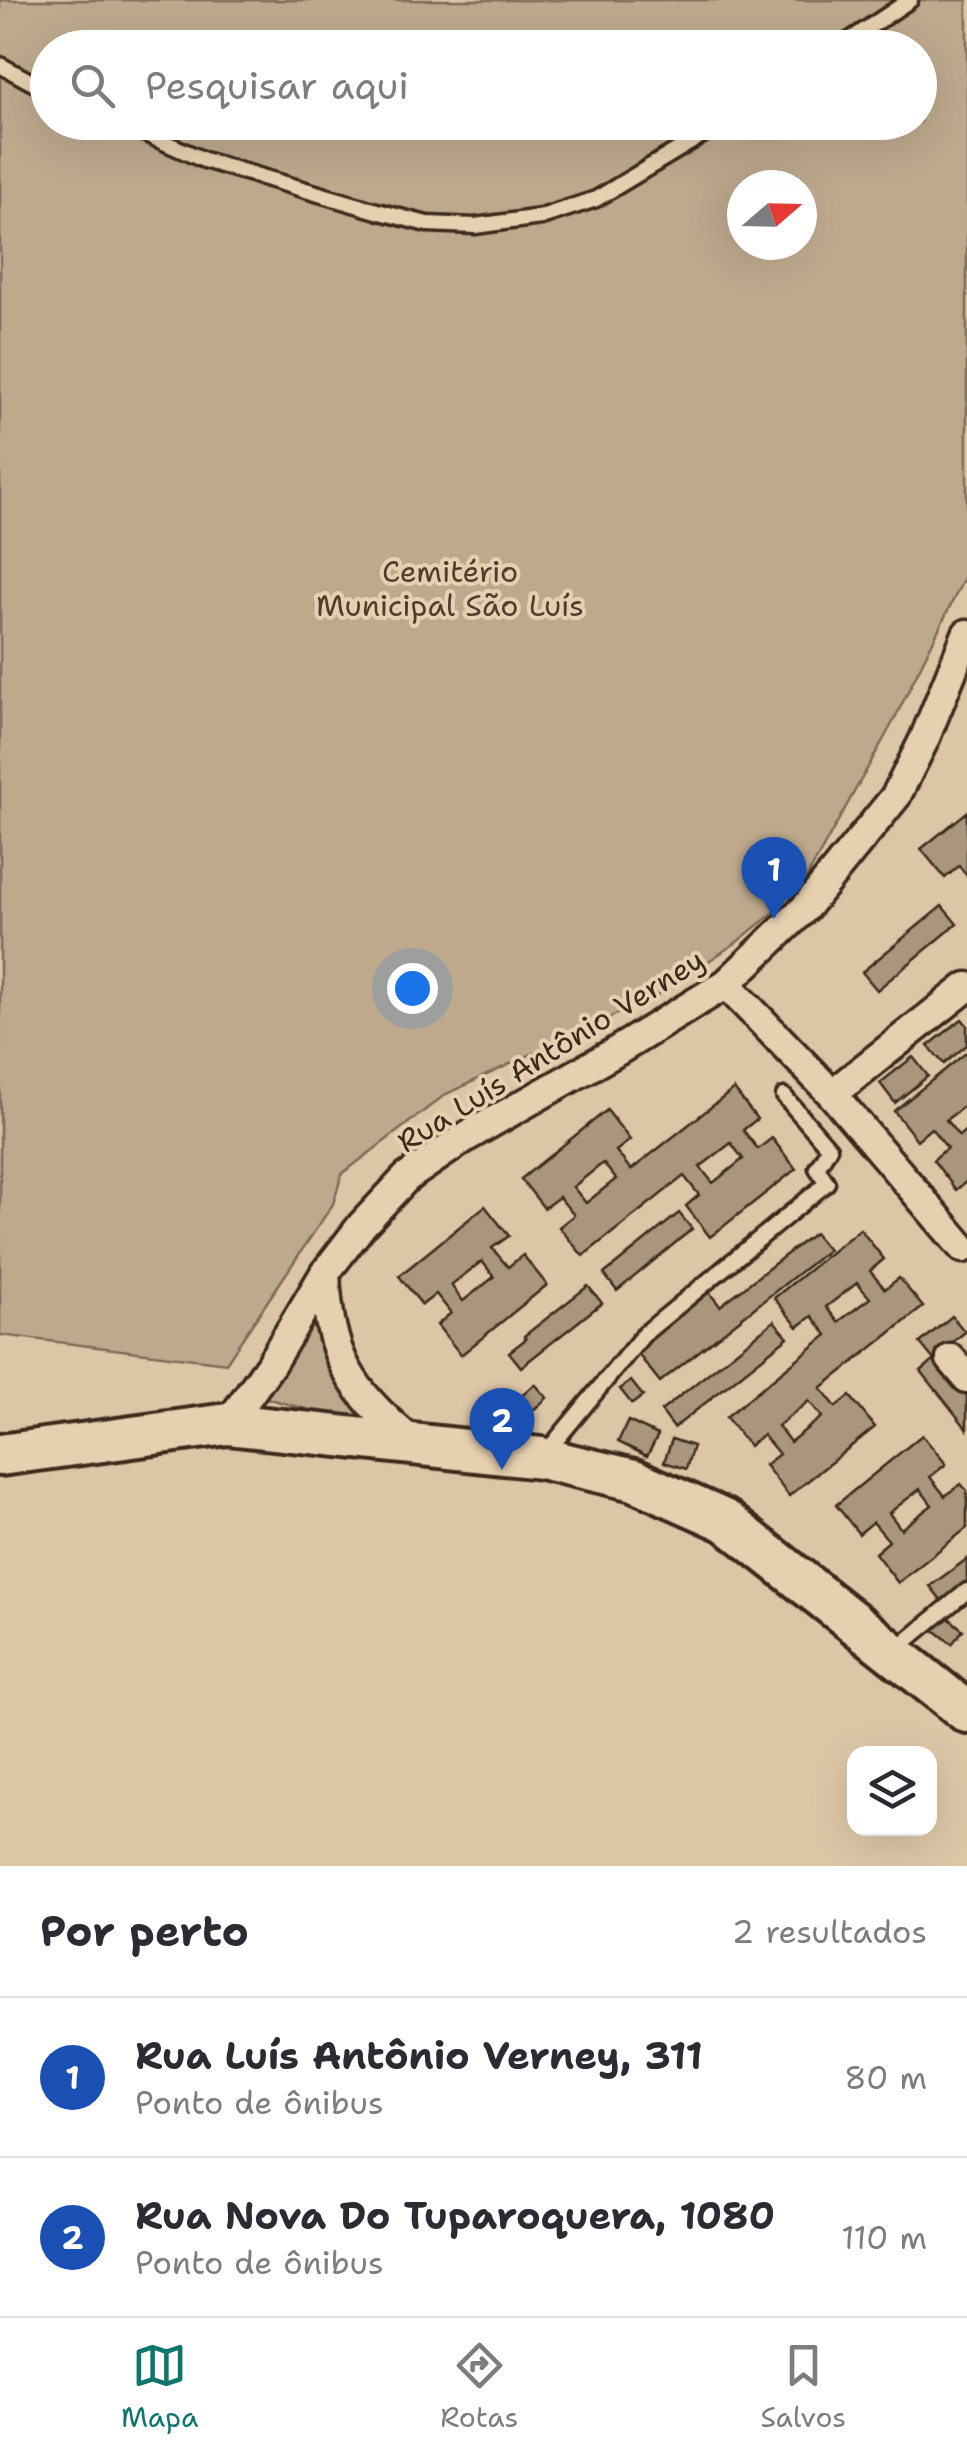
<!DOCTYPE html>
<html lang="pt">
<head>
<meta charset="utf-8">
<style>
  :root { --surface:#fff; --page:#f2f2f3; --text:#2b2b33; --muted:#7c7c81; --line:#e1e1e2; --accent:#0f766e }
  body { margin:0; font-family:"Shantell Sans",sans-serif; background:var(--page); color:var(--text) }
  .controls { position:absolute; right:30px; bottom:30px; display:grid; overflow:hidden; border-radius:20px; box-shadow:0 10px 40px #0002 }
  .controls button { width:90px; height:90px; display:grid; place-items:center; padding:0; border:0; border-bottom:2px solid var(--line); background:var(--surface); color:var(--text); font:50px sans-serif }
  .compass { position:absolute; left:727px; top:170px; width:90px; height:90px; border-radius:50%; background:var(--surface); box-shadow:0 10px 40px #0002; rotate:70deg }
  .you { position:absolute; left:412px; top:988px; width:35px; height:35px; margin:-25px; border:8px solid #fff; border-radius:50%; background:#1a73e8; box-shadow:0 0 0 15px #1a73e833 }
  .badge { display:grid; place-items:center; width:65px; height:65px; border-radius:50%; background:var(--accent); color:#fff; font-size:32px; font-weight:700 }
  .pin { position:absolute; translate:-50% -82px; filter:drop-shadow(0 2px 5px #0008) }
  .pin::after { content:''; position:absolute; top:52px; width:35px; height:30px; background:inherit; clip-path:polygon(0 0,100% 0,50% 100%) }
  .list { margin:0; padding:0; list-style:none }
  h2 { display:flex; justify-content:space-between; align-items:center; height:130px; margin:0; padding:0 40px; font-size:42px }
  h2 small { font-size:32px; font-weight:400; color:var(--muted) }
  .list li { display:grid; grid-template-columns:65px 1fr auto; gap:30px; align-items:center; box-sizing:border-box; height:160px; padding:0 40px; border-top:2px solid var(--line) }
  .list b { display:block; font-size:38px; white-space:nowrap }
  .list p { margin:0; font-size:32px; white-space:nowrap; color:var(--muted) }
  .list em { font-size:32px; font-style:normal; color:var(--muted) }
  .icon { flex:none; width:55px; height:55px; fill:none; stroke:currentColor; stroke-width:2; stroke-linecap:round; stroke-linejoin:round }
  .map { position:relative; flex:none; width:967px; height:1866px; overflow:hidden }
  .search { position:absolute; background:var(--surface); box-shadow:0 10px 40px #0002; left:30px; right:30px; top:30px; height:110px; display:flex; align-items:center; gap:25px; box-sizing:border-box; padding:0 35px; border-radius:55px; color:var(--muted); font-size:38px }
  .sheet { height:450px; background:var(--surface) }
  nav { display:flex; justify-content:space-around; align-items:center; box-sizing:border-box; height:140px; border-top:2px solid var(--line); background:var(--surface); font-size:28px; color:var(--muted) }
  nav a { display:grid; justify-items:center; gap:5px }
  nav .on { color:var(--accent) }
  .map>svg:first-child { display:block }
  .green { fill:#bea98d; stroke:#7c6a56; stroke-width:2.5; fill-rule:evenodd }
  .building { fill:#aa967c; stroke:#3b2a1e; stroke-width:2.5; fill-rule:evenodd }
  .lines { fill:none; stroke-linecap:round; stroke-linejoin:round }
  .lane-casing { stroke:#3b2a1e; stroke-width:21 }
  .street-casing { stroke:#3b2a1e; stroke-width:35 }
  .secondary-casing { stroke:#3b2a1e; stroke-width:48 }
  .lane { stroke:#e6d0af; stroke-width:14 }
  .street { stroke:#e6d0af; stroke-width:28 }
  .secondary { stroke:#e6d0af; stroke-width:40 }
  .labels { text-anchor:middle; stroke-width:8; stroke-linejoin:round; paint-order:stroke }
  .park-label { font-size:30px; fill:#4f3d2f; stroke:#e6d0af }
  .street-label { font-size:30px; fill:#3b2a1e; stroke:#e6d0af }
</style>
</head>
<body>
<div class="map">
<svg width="967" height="1866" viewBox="0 0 967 1866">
  <rect width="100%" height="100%" fill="#dcc6a6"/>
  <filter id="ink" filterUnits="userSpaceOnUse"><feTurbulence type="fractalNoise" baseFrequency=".01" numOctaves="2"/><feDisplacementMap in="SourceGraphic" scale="20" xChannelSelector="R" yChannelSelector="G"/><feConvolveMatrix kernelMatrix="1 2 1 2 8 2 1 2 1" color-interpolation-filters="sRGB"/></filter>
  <g filter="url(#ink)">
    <g class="green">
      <path d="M0,0H967V572L892,724L798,893L737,942L658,995L446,1094L342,1174L333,1204L226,1363L0,1335ZM48,48H920V122H48ZM742,185H802V245H742Z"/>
      <path d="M313,1326L370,1427L252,1394Z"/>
    </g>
    <g class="building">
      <path d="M967,812V876L959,866L945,878L921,849Z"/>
      <path d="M942,906L957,924L877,990L862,972Z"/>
      <path d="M962,1019L967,1025V1045L944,1064L928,1046Z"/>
      <path d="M967,1052V1104L946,1120L959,1136L967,1129V1181L956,1190L933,1160L947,1148L931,1128L917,1140L894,1111Z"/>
      <path d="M913,1057L928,1076L895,1103L880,1083Z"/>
      <path d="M734,1089L757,1119L743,1130L758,1149L772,1138L796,1169L710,1237L686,1206L699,1195L684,1176L583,1256L559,1227L574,1215L559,1197L544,1208L521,1179L607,1110L630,1140L616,1151L631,1170ZM731,1143L743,1159L713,1183L700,1167ZM603,1163L616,1179L586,1203L573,1187Z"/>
      <path d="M485,1206L509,1236L492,1248L508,1267L523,1255L547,1285L461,1355L437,1325L451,1313L436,1294L422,1305L399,1276ZM482,1261L494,1277L463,1301L451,1285Z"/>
      <path d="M679,1213L692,1229L617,1291L604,1274Z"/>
      <path d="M860,1229L884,1259L870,1271L885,1289L899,1278L923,1307L821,1388L836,1407L850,1396L875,1427L789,1496L765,1465L779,1454L763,1435L749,1446L726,1417L827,1335L812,1316L798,1327L774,1298ZM857,1283L870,1298L838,1322L826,1307ZM809,1401L822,1417L790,1442L778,1426Z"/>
      <path d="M814,1233L828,1250L660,1382L638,1354L643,1343L709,1292L720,1306Z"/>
      <path d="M588,1286L602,1303L521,1367L509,1352L526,1339L524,1336Z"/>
      <path d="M952,1316L965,1332L936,1356L967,1395V1429L921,1371L934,1360L920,1343Z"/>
      <path d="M774,1321L788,1337L674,1428L661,1411Z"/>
      <path d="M631,1381L643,1396L632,1404L620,1389Z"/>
      <path d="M535,1384L547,1398L522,1420L510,1406Z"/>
      <path d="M508,1404L512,1422L491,1427L487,1409Z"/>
      <path d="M628,1421L658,1435L647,1456L618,1442Z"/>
      <path d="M922,1435L946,1464L930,1477L945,1496L961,1484L967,1491V1528L898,1583L875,1553L889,1541L873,1522L859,1534L836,1505ZM920,1489L932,1505L901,1529L889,1513Z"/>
      <path d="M672,1439L693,1446L686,1469L664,1462Z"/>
      <path d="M967,1559V1586L943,1602L930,1586Z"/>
      <path d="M945,1615L963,1630L952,1644L933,1629Z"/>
    </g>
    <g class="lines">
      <defs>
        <g id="lane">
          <path d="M838,48L910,0"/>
          <path d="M0,65L48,91"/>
          <path d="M119,122L204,160L377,211L427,224L475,226L541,217L596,199L724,122"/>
          <path d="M544,1455L644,1334L827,1183L817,1168L829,1148L784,1096"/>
          <path d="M894,1651L967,1591"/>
        </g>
        <g id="street">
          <path d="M726,984L832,1094L963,1248"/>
          <path d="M832,1094L967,987"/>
          <path d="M325,1273C329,1357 349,1389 412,1442"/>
          <path d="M951,1359L967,1378"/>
          <path d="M228,1424L270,1365L325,1273L362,1225L406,1178L466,1137L612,1054L726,984L805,908L896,796L924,740L967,634"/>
        </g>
        <path id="secondary" d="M0,1455L228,1424L541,1458L634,1480L726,1521L967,1712"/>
      </defs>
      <use href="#lane" class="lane-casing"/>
      <use href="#street" class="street-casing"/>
      <use href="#secondary" class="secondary-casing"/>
      <use href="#lane" class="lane"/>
      <use href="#street" class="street"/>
      <use href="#secondary" class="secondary"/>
    </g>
  </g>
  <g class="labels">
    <g class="park-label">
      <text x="450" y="582">Cemitério<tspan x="450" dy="34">Municipal São Luís</tspan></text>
    </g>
    <g class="street-label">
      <text transform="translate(551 1051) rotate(-32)" y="10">Rua Luís Antônio Verney</text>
    </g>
  </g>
</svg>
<div class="controls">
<button><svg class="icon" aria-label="layers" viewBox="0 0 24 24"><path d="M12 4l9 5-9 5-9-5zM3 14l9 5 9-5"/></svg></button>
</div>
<svg class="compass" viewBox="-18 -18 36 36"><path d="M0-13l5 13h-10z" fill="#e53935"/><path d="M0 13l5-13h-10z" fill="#7c7c81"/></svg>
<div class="you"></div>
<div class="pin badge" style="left:774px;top:919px;background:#1a4fb4">1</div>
<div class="pin badge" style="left:502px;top:1470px;background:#1a4fb4">2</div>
<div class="search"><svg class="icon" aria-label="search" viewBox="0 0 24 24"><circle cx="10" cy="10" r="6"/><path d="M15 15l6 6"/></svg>Pesquisar aqui</div>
</div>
<section class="sheet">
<h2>Por perto<small>2 resultados</small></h2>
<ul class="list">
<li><span class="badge" style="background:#1a4fb4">1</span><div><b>Rua Luís Antônio Verney, 311</b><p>Ponto de ônibus</p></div><em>80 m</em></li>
<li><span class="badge" style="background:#1a4fb4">2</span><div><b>Rua Nova Do Tuparoquera, 1080</b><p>Ponto de ônibus</p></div><em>110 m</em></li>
</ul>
</section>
<nav>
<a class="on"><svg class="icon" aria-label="map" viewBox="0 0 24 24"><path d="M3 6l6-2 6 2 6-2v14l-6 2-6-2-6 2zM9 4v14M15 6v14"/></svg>Mapa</a>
<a><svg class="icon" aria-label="directions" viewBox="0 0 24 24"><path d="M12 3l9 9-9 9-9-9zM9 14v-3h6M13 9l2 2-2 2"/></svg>Rotas</a>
<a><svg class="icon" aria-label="saved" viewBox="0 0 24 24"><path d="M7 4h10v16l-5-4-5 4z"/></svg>Salvos</a>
</nav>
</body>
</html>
